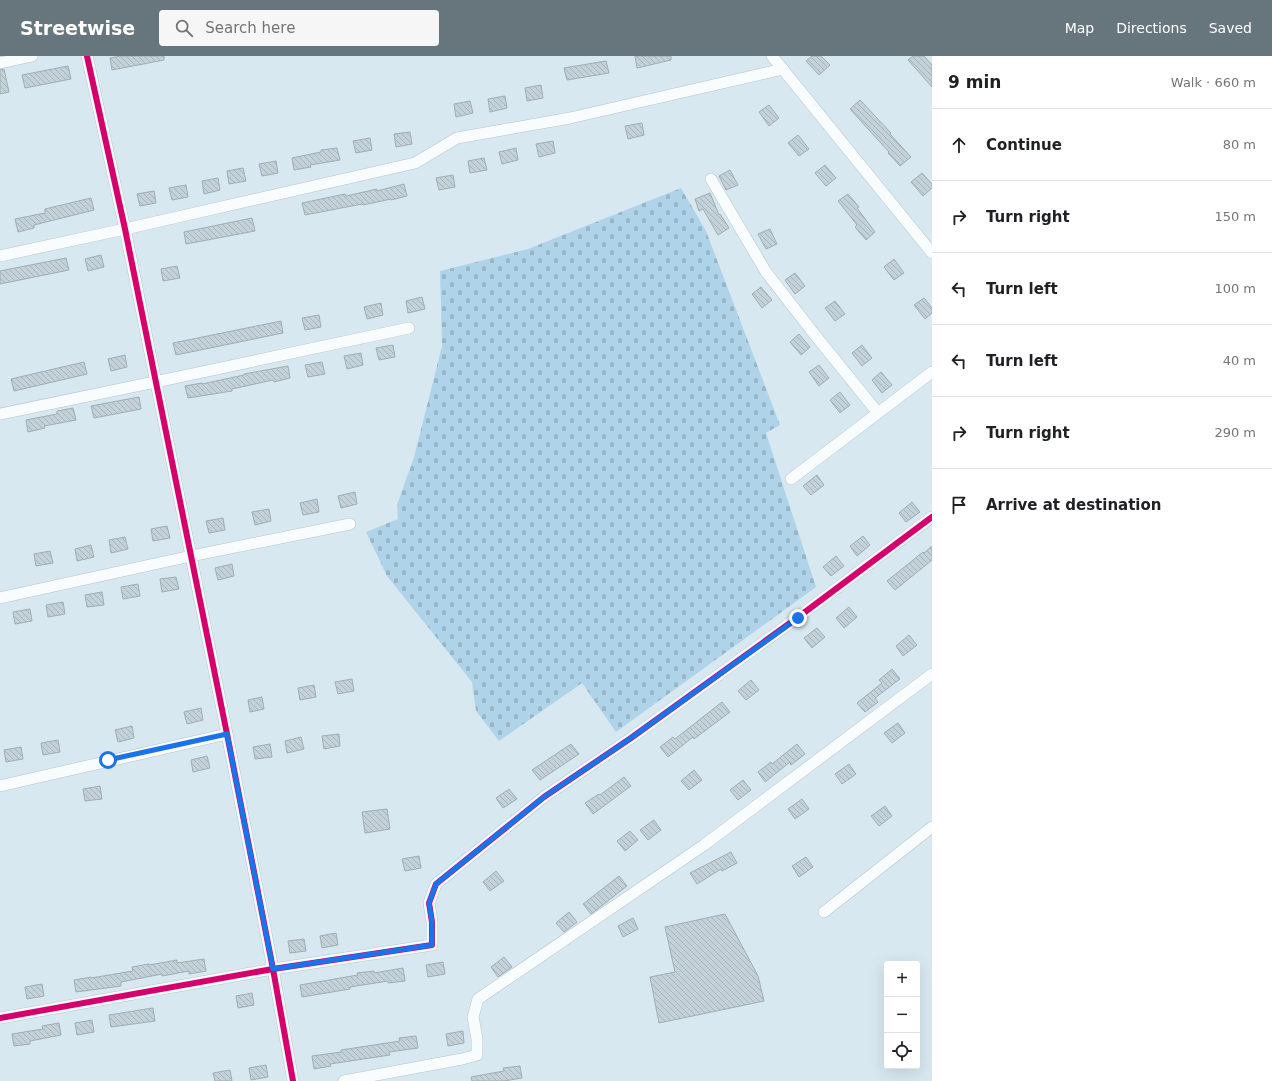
<!DOCTYPE html>
<html lang="en">
<head>
<meta charset="utf-8">
<style>
  :root { --surface:#fff; --page:#f6f6f6; --text:#202124; --muted:#757577; --line:#e0e0e0; --accent:#67757d }
  body { margin:0; font-family:"DejaVu Sans",sans-serif; background:var(--page); color:var(--text) }
  .controls { position:absolute; right:12px; bottom:12px; display:grid; overflow:hidden; border-radius:4px; box-shadow:0 4px 16px #0002 }
  .controls button { width:36px; height:36px; display:grid; place-items:center; padding:0; border:0; border-bottom:1px solid var(--line); background:var(--surface); color:var(--text); font:20px sans-serif }
  .stop { position:absolute; width:12px; height:12px; margin:-9px; border:3px solid #1a73e8; border-radius:50%; background:#fff }
  .stop.end { background:#1a73e8; border-color:#fff; box-shadow:0 1px 4px #0008 }
  .list { margin:0; padding:0; list-style:none }
  h2 { display:flex; justify-content:space-between; align-items:center; height:52px; margin:0; padding:0 16px; font-size:17px }
  h2 small { font-size:13px; font-weight:400; color:var(--muted) }
  .list li { display:grid; grid-template-columns:26px 1fr auto; gap:12px; align-items:center; box-sizing:border-box; height:72px; padding:0 16px; border-top:1px solid var(--line) }
  .list b { display:block; font-size:15px; white-space:nowrap }
  .list em { font-size:13px; font-style:normal; color:var(--muted) }
  .icon { flex:none; width:22px; height:22px; fill:none; stroke:currentColor; stroke-width:2; stroke-linecap:round; stroke-linejoin:round }
  .map { position:relative; flex:none; width:932px; height:1025px; overflow:hidden }
  header { display:flex; align-items:center; gap:24px; box-sizing:border-box; height:56px; padding:0 20px; background:var(--accent); color:#fff }
  header strong { font-size:19px }
  nav { display:flex; gap:22px; margin-inline-start:auto; font-size:14px }
  .search { width:280px; height:36px; background:var(--page); display:flex; align-items:center; gap:10px; box-sizing:border-box; padding:0 14px; border-radius:4px; color:var(--muted); font-size:15px }
  main { display:flex }
  aside { flex:1; background:var(--surface) }
  .map>svg:first-child { display:block }
  .cemetery { fill:url(#cemetery-stones) }
  .building { fill:url(#building-back-hatch); stroke:#9fadb4 }
  .lines { fill:none; stroke-linecap:round; stroke-linejoin:round }
  .minor-casing { stroke:#b7c4ca; stroke-width:12 }
  .minor { stroke:#f9fcfd; stroke-width:11 }
  .cycleway-casing { stroke:#e9f5fc; stroke-width:8 }
  .cycleway { stroke:#d6006c; stroke-width:6 }
  .route { stroke:#1a73e8; stroke-width:5 }
</style>
</head>
<body>
<header>
<strong>Streetwise</strong>
<div class="search"><svg class="icon" aria-label="search" viewBox="0 0 24 24"><circle cx="10" cy="10" r="6"/><path d="M15 15l6 6"/></svg>Search here</div>
<nav><a>Map</a><a>Directions</a><a>Saved</a></nav>
</header>
<main>
<div class="map">
<svg width="932" height="1025" viewBox="0 0 932 1025">
  <defs>
    <pattern id="cemetery-stones" width="16" height="16" patternUnits="userSpaceOnUse"><rect width="16" height="16" fill="#afd4e9"/><path d="M2 7V4a2 2 0 0 1 4 0v3zM10 15v-3a2 2 0 0 1 4 0v3z" fill="#97b7c9"/></pattern>
    <pattern id="building-back-hatch" width="6" height="6" patternUnits="userSpaceOnUse"><rect width="6" height="6" fill="#c3d1d9"/><path d="M-1 5l2 2M0 0l6 6M5-1l2 2" fill="none" stroke="#a8b4bb"/></pattern>
  </defs>
  <rect width="100%" height="100%" fill="#d7e8f1"/>
  <path class="cemetery" d="M681,132L706,175L780,369L766,377L816,531L616,676L582,627L499,685L476,655L472,626L387,520L366,476L398,463L397,449L414,401L442,290L440,215L528,193Z"/>
  <g class="building">
    <path d="M121,0H164V4L112,14L110,2Z"/>
    <path d="M635,0H671V4L637,12Z"/>
    <path d="M812,0H821L830,9L819,19L806,5Z"/>
    <path d="M913,0H924L932,9V31L908,4Z"/>
    <path d="M606,5L609,17L567,24L564,12Z"/>
    <path d="M68,10L71,23L25,32L22,19Z"/>
    <path d="M4,13L9,36L0,38V14Z"/>
    <path d="M541,29L543,42L527,45L525,32Z"/>
    <path d="M505,40L507,52L490,56L488,43Z"/>
    <path d="M860,44L891,77L890,78L911,101L900,110L888,97L889,96L850,53Z"/>
    <path d="M470,45L473,57L456,61L454,48Z"/>
    <path d="M769,49L779,62L769,70L759,56Z"/>
    <path d="M642,67L644,79L628,83L625,70Z"/>
    <path d="M410,76L412,88L396,91L394,78Z"/>
    <path d="M798,79L809,93L799,100L788,87Z"/>
    <path d="M370,82L372,94L356,97L353,85Z"/>
    <path d="M553,85L555,97L539,101L536,88Z"/>
    <path d="M337,92L340,104L310,109L311,111L294,114L292,102L321,96V94Z"/>
    <path d="M516,92L518,104L502,108L499,96Z"/>
    <path d="M484,102L487,114L470,117L468,105Z"/>
    <path d="M276,105L278,117L262,120L259,108Z"/>
    <path d="M825,109L836,122L826,130L815,117Z"/>
    <path d="M243,112L246,125L229,128L227,115Z"/>
    <path d="M730,114L738,129L726,134L719,120Z"/>
    <path d="M922,117L932,128V132L923,140L911,126Z"/>
    <path d="M453,119L455,131L439,134L436,122Z"/>
    <path d="M218,122L220,134L204,138L202,125Z"/>
    <path d="M404,128L407,140L391,144V143L363,149L362,148L305,159L302,147L345,138L346,140L377,133V135Z"/>
    <path d="M186,129L188,141L172,144L169,132Z"/>
    <path d="M154,135L156,147L140,150L137,138Z"/>
    <path d="M710,137L719,159L720,158L729,172L718,179L703,153L699,155L695,143Z"/>
    <path d="M848,138L859,151L857,152L875,176L866,184L855,171L857,169L838,145Z"/>
    <path d="M91,142L94,154L34,169V172L18,176L15,163L45,157V153Z"/>
    <path d="M252,162L255,175L186,188L184,176Z"/>
    <path d="M770,173L777,188L766,193L758,178Z"/>
    <path d="M101,199L104,211L88,215L85,203Z"/>
    <path d="M66,202L69,214L0,228V215Z"/>
    <path d="M894,203L904,217L894,224L884,211Z"/>
    <path d="M177,210L180,222L163,225L161,213Z"/>
    <path d="M795,217L805,230L795,238L785,224Z"/>
    <path d="M761,231L772,244L762,252L752,238Z"/>
    <path d="M422,241L425,253L408,257L406,245Z"/>
    <path d="M924,242L932,252V257L925,263L914,249Z"/>
    <path d="M835,245L845,258L835,265L825,252Z"/>
    <path d="M381,247L383,259L367,263L364,251Z"/>
    <path d="M319,259L321,271L305,274L302,262Z"/>
    <path d="M281,265L283,277L176,299L173,287Z"/>
    <path d="M799,278L810,291L801,299L790,286Z"/>
    <path d="M393,289L395,301L379,304L376,292Z"/>
    <path d="M862,289L872,302L862,310L852,297Z"/>
    <path d="M361,297L363,309L347,313L344,300Z"/>
    <path d="M125,299L127,311L111,315L108,303Z"/>
    <path d="M84,306L87,318L14,335L11,323Z"/>
    <path d="M322,306L325,318L308,321L305,309Z"/>
    <path d="M819,309L829,322L819,330L809,316Z"/>
    <path d="M288,310L290,322L274,326L273,324L232,333V335L188,342L185,330L202,327V328L244,319V318Z"/>
    <path d="M881,316L892,329L882,337L872,324Z"/>
    <path d="M840,336L850,349L840,357L830,344Z"/>
    <path d="M139,341L141,353L94,362L91,350Z"/>
    <path d="M73,352L76,364L44,370L45,372L28,376L26,364L57,358V355Z"/>
    <path d="M817,419L824,429L811,439L803,430Z"/>
    <path d="M355,436L357,448L341,452L338,440Z"/>
    <path d="M317,443L319,456L303,459L300,447Z"/>
    <path d="M912,446L920,456L906,466L899,457Z"/>
    <path d="M269,453L271,465L255,469L252,456Z"/>
    <path d="M223,462L225,474L209,477L206,465Z"/>
    <path d="M167,470L170,482L153,485L151,473Z"/>
    <path d="M863,480L870,489L857,500L850,490Z"/>
    <path d="M125,481L128,493L111,497L109,484Z"/>
    <path d="M91,489L94,501L77,505L75,493Z"/>
    <path d="M932,490V504L895,534L887,525L923,496L924,497Z"/>
    <path d="M50,495L53,507L36,510L34,498Z"/>
    <path d="M836,500L844,510L831,520L823,511Z"/>
    <path d="M232,508L234,520L218,524L215,512Z"/>
    <path d="M176,521L179,533L162,536L160,523Z"/>
    <path d="M138,528L140,540L123,543L121,531Z"/>
    <path d="M102,536L104,549L87,551L85,539Z"/>
    <path d="M63,546L65,558L48,561L46,549Z"/>
    <path d="M849,551L857,561L844,572L836,562Z"/>
    <path d="M30,553L32,565L15,568L13,556Z"/>
    <path d="M817,572L825,581L812,592L804,582Z"/>
    <path d="M909,579L917,589L903,600L896,590Z"/>
    <path d="M892,613L900,623L875,642L878,646L865,656L857,647L882,627L879,624Z"/>
    <path d="M352,623L354,635L338,638L335,626Z"/>
    <path d="M751,624L759,634L746,644L738,635Z"/>
    <path d="M314,629L316,641L300,644L298,632Z"/>
    <path d="M262,641L264,653L250,656L248,644Z"/>
    <path d="M722,646L730,656L694,683L693,681L668,701L660,691L673,681L675,683Z"/>
    <path d="M201,652L203,664L187,668L184,656Z"/>
    <path d="M898,667L905,677L892,687L884,677Z"/>
    <path d="M132,670L134,682L118,686L115,674Z"/>
    <path d="M339,678L340,690L324,693L322,680Z"/>
    <path d="M301,681L304,693L287,697L285,685Z"/>
    <path d="M58,684L60,696L43,699L41,687Z"/>
    <path d="M270,688L272,701L255,703L253,691Z"/>
    <path d="M571,688L579,698L540,724L532,714Z"/>
    <path d="M797,688L805,698L791,709L790,706L765,726L758,716L771,706L772,708Z"/>
    <path d="M21,691L23,703L6,706L4,694Z"/>
    <path d="M207,700L210,712L193,716L191,704Z"/>
    <path d="M849,708L856,718L842,728L835,718Z"/>
    <path d="M694,714L702,724L689,734L681,725Z"/>
    <path d="M624,721L631,730L593,758L585,747L599,738L600,739Z"/>
    <path d="M743,724L751,734L738,744L730,734Z"/>
    <path d="M100,730L102,743L85,745L83,733Z"/>
    <path d="M509,733L517,743L503,752L496,742Z"/>
    <path d="M802,743L809,753L795,763L788,753Z"/>
    <path d="M885,750L892,760L879,770L871,760Z"/>
    <path d="M387,753L390,773L365,777L362,756Z"/>
    <path d="M654,764L661,774L648,784L640,774Z"/>
    <path d="M630,775L638,784L625,795L617,785Z"/>
    <path d="M731,796L737,807L722,815L721,813L697,828L690,817Z"/>
    <path d="M419,800L421,812L405,815L402,803Z"/>
    <path d="M806,801L813,811L799,821L792,810Z"/>
    <path d="M496,815L504,825L490,835L483,826Z"/>
    <path d="M619,820L627,830L591,858L583,848Z"/>
    <path d="M569,856L577,866L564,876L556,867Z"/>
    <path d="M725,858L758,920L764,945L659,967L650,921L675,916L665,871Z"/>
    <path d="M633,862L638,873L623,881L618,870Z"/>
    <path d="M336,877L338,889L322,892L320,880Z"/>
    <path d="M304,883L306,895L290,897L288,885Z"/>
    <path d="M504,901L512,911L498,921L491,911Z"/>
    <path d="M204,903L206,915L189,918V915L162,920V918L121,926V930L76,936L74,924L91,921V922L133,915L132,911L149,908V909L177,904V907Z"/>
    <path d="M443,906L445,918L428,921L426,909Z"/>
    <path d="M403,912L405,925L388,927V925L350,931V933L302,941L300,929L358,919L357,917L374,915V917Z"/>
    <path d="M42,928L44,940L27,943L25,931Z"/>
    <path d="M252,937L254,949L238,952L236,940Z"/>
    <path d="M153,952L155,965L111,971L109,959Z"/>
    <path d="M92,964L94,976L77,979L75,967Z"/>
    <path d="M59,967L61,979L30,985V988L14,990L12,978L43,973L42,970Z"/>
    <path d="M463,975L464,987L448,990L446,978Z"/>
    <path d="M416,980L418,992L389,996L390,999L330,1008L331,1010L314,1013L312,1000L341,996V994L400,985L399,982Z"/>
    <path d="M266,1009L268,1021L251,1024L249,1012Z"/>
    <path d="M520,1010L522,1022L504,1025H472L471,1021L504,1015L503,1012Z"/>
    <path d="M230,1014L232,1025H215L213,1017Z"/>
  </g>
  <g class="lines">
    <defs>
      <g id="minor">
        <path d="M87,0L125,173L227,678L273,913L293,1025"/>
        <path d="M772,0L932,197"/>
        <path d="M0,7L32,0"/>
        <path d="M711,123L766,216L815,279L878,357"/>
        <path d="M0,200L125,173L415,107L457,82L570,62L783,13"/>
        <path d="M0,358L155,326L409,272"/>
        <path d="M791,423L932,316"/>
        <path d="M0,542L191,500L350,468"/>
        <path d="M0,730L227,678"/>
        <path d="M824,856L932,771"/>
        <path d="M0,962L273,913L432,889V866L429,847L436,828L544,741L631,682L797,562L932,461"/>
        <path d="M344,1025L462,1003L477,999V983L473,961L478,943L704,789L932,618"/>
      </g>
    </defs>
    <use href="#minor" class="minor-casing"/>
    <use href="#minor" class="minor"/>
    <defs>
      <g id="cycleway">
        <path d="M87,0L125,173L227,678L273,913L293,1025"/>
        <path d="M0,962L273,913L432,889V866L429,847L436,828L544,741L631,682L797,562L932,461"/>
      </g>
    </defs>
    <use href="#cycleway" class="cycleway-casing"/>
    <use href="#cycleway" class="cycleway"/>
  </g>
  <g class="lines">
    <path class="route" d="M108,704L227,678L273,913L432,889V866L429,847L436,828L544,741L631,682L798,562"/>
  </g>
</svg>
<div class="controls">
<button>+</button>
<button>−</button>
<button><svg class="icon" aria-label="locate" viewBox="0 0 24 24"><circle cx="12" cy="12" r="6"/><path d="M12 2v4M12 18v4M2 12h4M18 12h4"/></svg></button>
</div>
<div class="stop" style="left:108px;top:704px"></div>
<div class="stop end" style="left:798px;top:562px"></div>
</div>
<aside>
<h2>9 min<small>Walk · 660 m</small></h2>
<ul class="list">
<li><svg class="icon" aria-label="ahead" viewBox="0 0 24 24"><path d="M12 20V5M6 11l6-6 6 6"/></svg><div><b>Continue</b></div><em>80 m</em></li>
<li><svg class="icon" aria-label="right" viewBox="0 0 24 24"><path d="M7 20v-9h11M14 6l5 5-5 5"/></svg><div><b>Turn right</b></div><em>150 m</em></li>
<li><svg class="icon" aria-label="left" viewBox="0 0 24 24"><path d="M17 20v-9H6M10 6l-5 5 5 5"/></svg><div><b>Turn left</b></div><em>100 m</em></li>
<li><svg class="icon" aria-label="left" viewBox="0 0 24 24"><path d="M17 20v-9H6M10 6l-5 5 5 5"/></svg><div><b>Turn left</b></div><em>40 m</em></li>
<li><svg class="icon" aria-label="right" viewBox="0 0 24 24"><path d="M7 20v-9h11M14 6l5 5-5 5"/></svg><div><b>Turn right</b></div><em>290 m</em></li>
<li><svg class="icon" aria-label="arrive" viewBox="0 0 24 24"><path d="M6 21V4h12l-3 4 3 4H6"/></svg><div><b>Arrive at destination</b></div></li>
</ul>
</aside>
</main>
</body>
</html>
